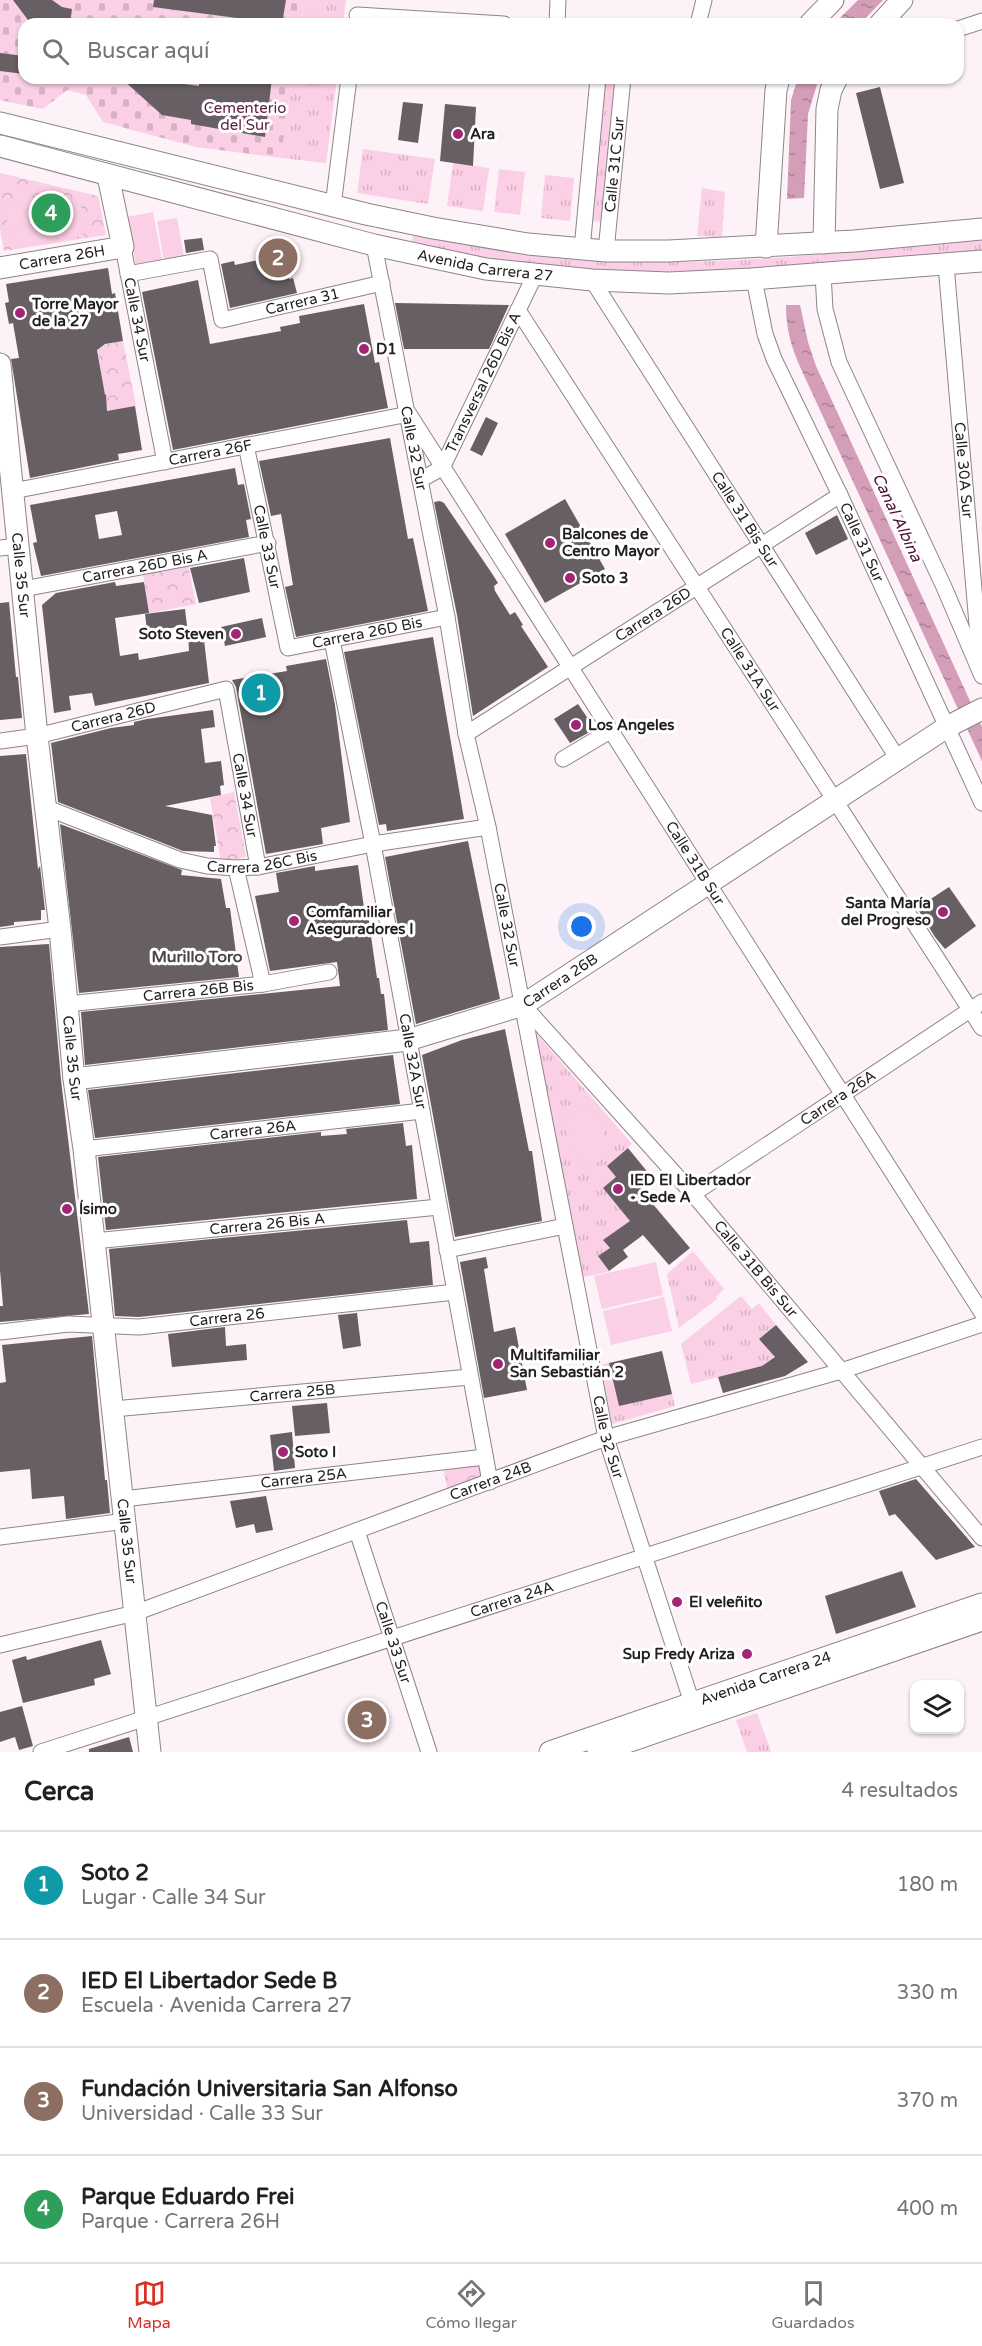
<!DOCTYPE html>
<html lang="es">
<head>
<meta charset="utf-8">
<style>
  :root { --surface:#fff; --page:#f6f6f6; --text:#202124; --muted:#757577; --line:#e0e0e0; --accent:#d93025 }
  body { margin:0; font-family:"Varela Round",sans-serif; background:var(--page); color:var(--text) }
  .controls { position:absolute; right:18px; bottom:18px; display:grid; overflow:hidden; border-radius:12px; box-shadow:0 2px 4px #0004 }
  .controls button { width:54px; height:54px; display:grid; place-items:center; padding:0; border:0; border-bottom:2px solid var(--line); background:var(--surface); color:var(--text); font:30px sans-serif }
  .you { position:absolute; left:582px; top:927px; width:21px; height:21px; margin:-15px; border:4px solid #fff; border-radius:50%; background:#1a73e8; box-shadow:0 0 0 9px #1a73e833 }
  .badge { display:grid; place-items:center; width:39px; height:39px; border-radius:50%; background:var(--accent); color:#fff; font-size:20px; font-weight:700 }
  .pin { position:absolute; translate:-50% -50%; border:3px solid #fff; box-shadow:0 2px 6px #0006 }
  .list { margin:0; padding:0; list-style:none }
  h2 { display:flex; justify-content:space-between; align-items:center; height:78px; margin:0; padding:0 24px; font-size:26px }
  h2 small { font-size:20px; font-weight:400; color:var(--muted) }
  .list li { display:grid; grid-template-columns:39px 1fr auto; gap:18px; align-items:center; box-sizing:border-box; height:108px; padding:0 24px; border-top:2px solid var(--line) }
  .list b { display:block; font-size:22px; white-space:nowrap }
  .list p { margin:0; font-size:20px; white-space:nowrap; color:var(--muted) }
  .list em { font-size:20px; font-style:normal; color:var(--muted) }
  .icon { flex:none; width:33px; height:33px; fill:none; stroke:currentColor; stroke-width:2; stroke-linecap:round; stroke-linejoin:round }
  .map { position:relative; flex:none; width:982px; height:1752px; overflow:hidden }
  .search { position:absolute; background:var(--surface); box-shadow:0 2px 4px #0004; left:18px; right:18px; top:18px; height:66px; display:flex; align-items:center; gap:15px; box-sizing:border-box; padding:0 21px; border-radius:18px; color:var(--muted); font-size:22px }
  .sheet { height:510px; background:var(--surface) }
  nav { display:flex; justify-content:space-around; align-items:center; box-sizing:border-box; height:84px; border-top:2px solid var(--line); background:var(--surface); font-size:16px; color:var(--muted) }
  nav a { display:grid; justify-items:center; gap:3px }
  nav .on { color:var(--accent) }
  .map>svg:first-child { display:block }
  .grass { fill:url(#grass-tufts) }
  .forest { fill:url(#forest-crowns) }
  .cemetery { fill:url(#cemetery-stones) }
  .garden { fill:#fbcfe5 }
  .water { fill:url(#water-ripples) }
  .building { fill:#675f63; fill-rule:evenodd }
  .lines { fill:none; stroke-linecap:round; stroke-linejoin:round }
  .street-casing { stroke:#8d8589; stroke-width:17 }
  .secondary-casing { stroke:#8d8589; stroke-width:23 }
  .street { stroke:#fff; stroke-width:15 }
  .secondary { stroke:#fff; stroke-width:21 }
  .poi-dot { fill:#a32374; stroke:#fff; stroke-width:2 }
  .labels { text-anchor:middle; stroke-width:6; stroke-linejoin:round; paint-order:stroke }
  .park-label { font-size:15px; fill:#612046; stroke:#fff }
  .poi-label { font-size:15px; font-weight:bold; fill:#221e20; stroke:#fff; text-anchor:start }
  .street-label { font-size:15px; fill:#221e20; stroke:#fff }
  .water-label { font-size:16px; font-style:italic; fill:#501038; stroke:#fff }
  .neighbourhood-label { font-size:16px; font-weight:bold; fill:#4c4548; stroke:#fff }
</style>
</head>
<body>
<div class="map">
<svg width="982" height="1752" viewBox="0 0 982 1752">
  <defs>
    <pattern id="grass-tufts" width="24" height="20" patternUnits="userSpaceOnUse" patternTransform="scale(1.5)"><rect width="24" height="20" fill="#fbcfe5"/><path d="M3 7l-1-3M5 7V3M7 7l1-3M15 17l-1-3M17 17v-4M19 17l1-3" fill="none" stroke="#d7b1c4"/></pattern>
    <pattern id="forest-crowns" width="20" height="18" patternUnits="userSpaceOnUse" patternTransform="scale(1.5)"><rect width="20" height="18" fill="#fbcfe5"/><path d="M2 6a3 3 0 1 1 6 0M12 15a3 3 0 1 1 6 0" fill="none" stroke="#d7b1c4"/></pattern>
    <pattern id="cemetery-stones" width="16" height="16" patternUnits="userSpaceOnUse" patternTransform="scale(1.5)"><rect width="16" height="16" fill="#fbcfe5"/><path d="M2 7V4a2 2 0 0 1 4 0v3zM10 15v-3a2 2 0 0 1 4 0v3z" fill="#d7b1c4"/></pattern>
    <pattern id="water-ripples" width="26" height="14" patternUnits="userSpaceOnUse" patternTransform="scale(1.5)"><rect width="26" height="14" fill="#d49eb9"/><path d="M2 4q2-2 4 0t4 0M15 11q2-2 4 0t4 0" fill="none" stroke="#ac8096"/></pattern>
  </defs>
  <rect width="100%" height="100%" fill="#fcf2f7"/>
  <g class="grass">
    <path d="M304,0H346L343,24H300Z"/>
    <path d="M292,78H337L326,163L281,158Z"/>
    <path d="M605,78H616L602,222L591,221Z"/>
    <path d="M363,149L435,159L428,204L357,193Z"/>
    <path d="M453,163L489,168L483,211L447,206Z"/>
    <path d="M499,169L525,172L520,215L494,212Z"/>
    <path d="M545,175L574,178L570,221L541,218Z"/>
    <path d="M702,188L725,192L722,237L697,236Z"/>
    <path d="M414,234C483,248 551,259 622,261C742,266 863,249 982,240V251L779,268L632,273L559,268L474,256L411,243Z"/>
    <path d="M534,1031L632,1144L607,1166L616,1177L603,1188L630,1221L604,1240L610,1248L598,1256L609,1272L583,1277Z"/>
    <path d="M693,1251L724,1289L716,1297L717,1299L679,1328L667,1274Z"/>
    <path d="M741,1296L752,1309L759,1303L776,1325L759,1339L775,1357L762,1366L691,1384L681,1344Z"/>
    <path d="M609,1363L672,1394L675,1406L612,1424L600,1365Z"/>
    <path d="M757,1713L771,1752H747L736,1720Z"/>
  </g>
  <g class="forest">
    <path d="M0,173L98,196L106,235L4,251L0,230Z"/>
    <path d="M123,341L136,406L107,411L97,346Z"/>
    <path d="M188,564L196,604L149,613L143,573Z"/>
    <path d="M234,792L246,857L221,862L210,798Z"/>
    <path d="M485,1457L490,1482L449,1497L442,1462Z"/>
  </g>
  <path class="cemetery" d="M0,0H304L300,24H24V78H292L281,158L196,147L103,122L86,95L67,90L43,109L0,100Z"/>
  <g class="garden">
    <path d="M81,201L83,236L9,241L6,205Z"/>
    <path d="M153,212L162,260L136,265L127,217Z"/>
    <path d="M177,218L184,257L164,261L157,221Z"/>
    <path d="M591,1106L614,1154L583,1168L561,1120Z"/>
    <path d="M656,1262L663,1295L602,1309L594,1276Z"/>
    <path d="M664,1297L672,1331L611,1345L603,1311Z"/>
  </g>
  <g class="water">
    <path d="M858,0H883L860,24H834Z"/>
    <path d="M798,78H819L808,114L804,198L787,199L791,100Z"/>
    <path d="M786,305H800L808,342L816,366L982,727V761L801,369C791,347 786,329 786,305Z"/>
  </g>
  <g class="building">
    <path d="M13,0H52L62,7L72,9L70,24H31Z"/>
    <path d="M154,0H286L282,24L153,7Z"/>
    <path d="M0,53L24,56V74L0,71Z"/>
    <path d="M121,78H162V81L199,86V78H272L265,137L191,124V120L162,115Z"/>
    <path d="M880,87L904,183L880,189L856,93Z"/>
    <path d="M403,102L423,104L418,143L398,140Z"/>
    <path d="M445,104L476,107L473,166L440,161Z"/>
    <path d="M202,238L204,250L186,253L184,240Z"/>
    <path d="M273,257L275,265L283,263L285,274L288,273L289,279L293,278L297,293L230,308L221,264L234,261L235,265Z"/>
    <path d="M108,268L112,294L115,293L123,341L105,344L97,350L105,395L106,394L107,411L135,406L142,450L118,454L119,460L30,478L11,359L19,358L13,323L9,324L5,303L9,302L6,284Z"/>
    <path d="M198,280L210,344L281,331L280,327L300,323L299,316L364,304L375,363L379,362L388,408L173,450L142,292Z"/>
    <path d="M395,303L509,305L489,349H404Z"/>
    <path d="M486,417L498,423L482,456L470,450Z"/>
    <path d="M390,438L408,539L413,538L428,611L296,637L285,587L293,585L281,514L271,516L259,461Z"/>
    <path d="M235,468L238,485L244,484L251,519L246,520L249,537L41,576L33,543L37,542L30,505ZM117,511L122,535L99,539L95,515Z"/>
    <path d="M565,499L605,569L545,603L505,534Z"/>
    <path d="M440,501L444,503L491,572L498,583L494,586L495,591L510,615L515,612L523,625L521,626L548,667L473,716L457,615L434,502Z"/>
    <path d="M837,515L848,539L816,555L805,533Z"/>
    <path d="M244,558L250,592L199,603L190,568Z"/>
    <path d="M115,582L116,586L144,582L149,613L115,618L120,656L138,653L139,660L189,651L188,634L203,631L209,683L95,706L92,693L69,696L71,710L54,713L42,605L56,593Z"/>
    <path d="M9,602L16,677H18L22,718L0,720V603Z"/>
    <path d="M185,609L187,626L147,631L145,614Z"/>
    <path d="M262,618L266,637L225,646L221,627Z"/>
    <path d="M433,637L464,819L387,831L386,824L379,825L344,652Z"/>
    <path d="M326,659L335,705L350,822L321,828L323,844L266,854L236,687L232,680L287,671L286,666Z"/>
    <path d="M578,704L595,729L570,743L554,719Z"/>
    <path d="M213,710L215,727L201,729L205,763L221,761L224,785L220,786L221,795L165,806L212,815L216,846H214V852L183,851L58,802L51,743L111,728L134,725V722L147,719Z"/>
    <path d="M26,754L38,869L40,866L45,910H41V920L14,922V925L0,927V756Z"/>
    <path d="M60,824L182,870L181,875L221,879L226,908H230L239,977L79,993Z"/>
    <path d="M468,841L500,999L416,1024L385,857Z"/>
    <path d="M358,865L364,908H367L377,978H379L381,994H384L388,1030L85,1065L81,1012L340,986L337,962L270,971L255,896L279,892L276,873L315,866V871Z"/>
    <path d="M949,887L976,926L945,949L935,937L917,908Z"/>
    <path d="M49,944L61,1080L89,1314L0,1322V1306H3L0,1270V947Z"/>
    <path d="M505,1029L529,1151H532L542,1221L455,1237L422,1055L462,1040Z"/>
    <path d="M393,1055L400,1104L95,1138L88,1090Z"/>
    <path d="M403,1123L406,1146L412,1145L417,1199L106,1230L98,1157L321,1132V1136L347,1134L346,1129Z"/>
    <path d="M628,1148L654,1180L641,1190L690,1248L669,1265L643,1235L623,1250L628,1257L609,1271L598,1256L610,1248L603,1240L630,1221L603,1188L616,1177L607,1166Z"/>
    <path d="M407,1220L410,1243L429,1241L433,1285L139,1317L115,1316L109,1249Z"/>
    <path d="M486,1257L488,1268L484,1269L494,1332L515,1327L527,1390L484,1398L460,1262Z"/>
    <path d="M357,1313L361,1346L343,1349L338,1315Z"/>
    <path d="M776,1325L808,1362L785,1376L723,1393L718,1377L762,1366L775,1357L759,1339Z"/>
    <path d="M225,1327L226,1346L246,1344L247,1360L172,1367L168,1334Z"/>
    <path d="M92,1336L105,1480H107L110,1513L66,1519L64,1496L32,1499L30,1469L0,1472V1383L6,1382L2,1345Z"/>
    <path d="M662,1351L672,1394L619,1406L609,1363Z"/>
    <path d="M327,1403L330,1433L295,1436L292,1406Z"/>
    <path d="M292,1432L295,1468L274,1471L270,1435Z"/>
    <path d="M916,1479L975,1547L936,1560L895,1514L889,1516L879,1491Z"/>
    <path d="M266,1496L273,1530L256,1533L254,1524L236,1528L230,1501Z"/>
    <path d="M902,1571L916,1607L836,1634L825,1596Z"/>
    <path d="M101,1640L111,1674L94,1679L95,1685L23,1703L12,1660L26,1656L27,1660Z"/>
    <path d="M22,1706L33,1746L19,1750L15,1737L0,1742V1712Z"/>
    <path d="M129,1737L133,1752H89V1749Z"/>
  </g>
  <g class="lines">
    <defs>
      <g id="street">
        <path d="M357,15L504,24"/>
        <path d="M557,24L558,0"/>
        <path d="M698,24L704,0"/>
        <path d="M958,29L982,21"/>
        <path d="M333,206L349,78"/>
        <path id="s1" d="M374,245L447,617L466,734L488,827L606,1438L692,1703"/>
        <path id="s2" d="M123,247L165,462"/>
        <path d="M582,249L598,78"/>
        <path id="s3" d="M606,251L623,78"/>
        <path id="s4" d="M946,265L980,659"/>
        <path id="s5" d="M128,274L210,259L222,320L382,283"/>
        <path d="M823,274L825,309L839,362L944,587L982,676"/>
        <path id="s6" d="M754,279L765,334L774,359L840,495L982,803"/>
        <path id="s7" d="M592,280L898,759"/>
        <path id="s8" d="M518,310L982,1028"/>
        <path id="s9" d="M246,445L288,648L447,617"/>
        <path id="s10" d="M420,480L442,468L535,275"/>
        <path id="s11" d="M13,491L409,414L982,1313"/>
        <path d="M0,548L19,546"/>
        <path id="s12" d="M23,589L268,543"/>
        <path id="s13" d="M332,640L373,844L490,1482"/>
        <path id="s14" d="M466,734L840,495"/>
        <path id="s15" d="M0,741L37,736L226,689L258,867"/>
        <path d="M563,759L610,731"/>
        <path id="s16" d="M47,808L180,860L207,866L236,868L258,867L373,844L488,827"/>
        <path d="M236,868L263,984"/>
        <path d="M0,937L60,929"/>
        <path id="s17" d="M67,1004L263,984L329,972"/>
        <path id="s18" d="M523,1005L693,1194L982,1538"/>
        <path id="s19" d="M84,1149L422,1111"/>
        <path id="s20" d="M693,1194L982,1002"/>
        <path id="s21" d="M94,1241L439,1207"/>
        <path d="M447,1250L565,1226"/>
        <path id="s22" d="M0,1332L68,1324L139,1327L455,1292"/>
        <path id="s23" d="M113,1409L470,1377"/>
        <path id="s24" d="M123,1499L485,1457"/>
        <path id="s25" d="M357,1531L429,1752"/>
        <path d="M0,1537L126,1521"/>
        <path id="s26" d="M0,1645L135,1613L606,1438L841,1371L982,1324"/>
        <path id="s27" d="M41,1752L982,1447"/>
      </g>
      <g id="secondary">
        <path d="M810,24L833,0"/>
        <path d="M880,24L902,0"/>
        <path d="M0,123L366,214L433,228L528,244L606,251H669L854,241L982,229"/>
        <path id="s28" d="M0,146L374,245L486,269L592,280L669,283L751,279L982,261"/>
        <path d="M824,243L827,109L831,90L837,78"/>
        <path d="M766,247L776,90L779,78"/>
        <path id="s29" d="M0,268L123,247L108,176"/>
        <path id="s30" d="M0,364L37,736L60,929L74,1079L84,1149L150,1752"/>
        <path id="s31" d="M74,1079L408,1040L523,1005L947,727L982,709"/>
        <path id="s32" d="M550,1752L982,1604"/>
        <path d="M598,1752L982,1620"/>
      </g>
    </defs>
    <use href="#street" class="street-casing"/>
    <use href="#secondary" class="secondary-casing"/>
    <use href="#street" class="street"/>
    <use href="#secondary" class="secondary"/>
  </g>
  <g class="poi-dot">
    <circle cx="458" cy="134" r="6"/>
    <circle cx="20" cy="313" r="6"/>
    <circle cx="364" cy="349" r="6"/>
    <circle cx="550" cy="543" r="6"/>
    <circle cx="570" cy="578" r="6"/>
    <circle cx="236" cy="634" r="6"/>
    <circle cx="576" cy="725" r="6"/>
    <circle cx="943" cy="912" r="6"/>
    <circle cx="294" cy="921" r="6"/>
    <circle cx="618" cy="1189" r="6"/>
    <circle cx="67" cy="1209" r="6"/>
    <circle cx="498" cy="1364" r="6"/>
    <circle cx="283" cy="1452" r="6"/>
    <circle cx="677" cy="1602" r="6"/>
    <circle cx="747" cy="1654" r="6"/>
  </g>
  <g class="labels">
    <g class="park-label">
      <text x="245" y="113">Cementerio<tspan x="245" dy="17">del Sur</tspan></text>
    </g>
    <g class="poi-label">
      <text x="470" y="139">Ara</text>
      <text x="32" y="309">Torre Mayor<tspan x="32" dy="17">de la 27</tspan></text>
      <text x="376" y="354">D1</text>
      <text x="562" y="539">Balcones de<tspan x="562" dy="17">Centro Mayor</tspan></text>
      <text x="582" y="583">Soto 3</text>
      <text x="224" y="639" text-anchor="end">Soto Steven</text>
      <text x="588" y="730">Los Angeles</text>
      <text x="931" y="908" text-anchor="end">Santa María<tspan x="931" dy="17">del Progreso</tspan></text>
      <text x="306" y="917">Comfamiliar<tspan x="306" dy="17">Aseguradores I</tspan></text>
      <text x="630" y="1185">IED El Libertador<tspan x="630" dy="17">- Sede A</tspan></text>
      <text x="79" y="1214">Ísimo</text>
      <text x="510" y="1360">Multifamiliar<tspan x="510" dy="17">San Sebastián 2</tspan></text>
      <text x="295" y="1457">Soto I</text>
      <text x="689" y="1607">El veleñito</text>
      <text x="735" y="1659" text-anchor="end">Sup Fredy Ariza</text>
    </g>
    <g class="street-label">
      <text dy="5" stroke="none"><textPath href="#s3" startOffset="87">Calle 31C Sur</textPath></text>
      <text dy="5" stroke="none"><textPath href="#s29" startOffset="63">Carrera 26H</textPath></text>
      <text dy="5" stroke="none"><textPath href="#s28" startOffset="500">Avenida Carrera 27</textPath></text>
      <text dy="5" stroke="none"><textPath href="#s5" startOffset="228">Carrera 31</textPath></text>
      <text dy="5" stroke="none"><textPath href="#s2" startOffset="74">Calle 34 Sur</textPath></text>
      <text dy="5" stroke="none"><textPath href="#s10" startOffset="120">Transversal 26D Bis A</textPath></text>
      <text dy="5" stroke="none"><textPath href="#s1" startOffset="207">Calle 32 Sur</textPath></text>
      <text dy="5" stroke="none"><textPath href="#s11" startOffset="201">Carrera 26F</textPath></text>
      <text dy="5" stroke="none"><textPath href="#s4" startOffset="206">Calle 30A Sur</textPath></text>
      <text dy="5" stroke="none"><textPath href="#s7" startOffset="284">Calle 31 Bis Sur</textPath></text>
      <text dy="5" stroke="none"><textPath href="#s6" startOffset="286">Calle 31 Sur</textPath></text>
      <text dy="5" stroke="none"><textPath href="#s9" startOffset="104">Calle 33 Sur</textPath></text>
      <text dy="5" stroke="none"><textPath href="#s12" startOffset="124">Carrera 26D Bis A</textPath></text>
      <text dy="5" stroke="none"><textPath href="#s30" startOffset="212">Calle 35 Sur</textPath></text>
      <text dy="5" stroke="none"><textPath href="#s14" startOffset="222">Carrera 26D</textPath></text>
      <text dy="5" stroke="none"><textPath href="#s9" startOffset="288">Carrera 26D Bis</textPath></text>
      <text dy="5" stroke="none"><textPath href="#s8" startOffset="428">Calle 31A Sur</textPath></text>
      <text dy="5" stroke="none"><textPath href="#s15" startOffset="116">Carrera 26D</textPath></text>
      <text dy="5" stroke="none"><textPath href="#s15" startOffset="340">Calle 34 Sur</textPath></text>
      <text dy="5" stroke="none"><textPath href="#s16" startOffset="226">Carrera 26C Bis</textPath></text>
      <text dy="5" stroke="none"><textPath href="#s11" startOffset="936">Calle 31B Sur</textPath></text>
      <text dy="5" stroke="none"><textPath href="#s1" startOffset="693">Calle 32 Sur</textPath></text>
      <text dy="5" stroke="none"><textPath href="#s31" startOffset="501">Carrera 26B</textPath></text>
      <text dy="5" stroke="none"><textPath href="#s17" startOffset="132">Carrera 26B Bis</textPath></text>
      <text dy="5" stroke="none"><textPath href="#s30" startOffset="698">Calle 35 Sur</textPath></text>
      <text dy="5" stroke="none"><textPath href="#s13" startOffset="429">Calle 32A Sur</textPath></text>
      <text dy="5" stroke="none"><textPath href="#s20" startOffset="174">Carrera 26A</textPath></text>
      <text dy="5" stroke="none"><textPath href="#s19" startOffset="170">Carrera 26A</textPath></text>
      <text dy="5" stroke="none"><textPath href="#s21" startOffset="174">Carrera 26 Bis A</textPath></text>
      <text dy="5" stroke="none"><textPath href="#s18" startOffset="352">Calle 31B Bis Sur</textPath></text>
      <text dy="5" stroke="none"><textPath href="#s22" startOffset="228">Carrera 26</textPath></text>
      <text dy="5" stroke="none"><textPath href="#s23" startOffset="180">Carrera 25B</textPath></text>
      <text dy="5" stroke="none"><textPath href="#s1" startOffset="1215">Calle 32 Sur</textPath></text>
      <text dy="5" stroke="none"><textPath href="#s24" startOffset="182">Carrera 25A</textPath></text>
      <text dy="5" stroke="none"><textPath href="#s26" startOffset="518">Carrera 24B</textPath></text>
      <text dy="5" stroke="none"><textPath href="#s30" startOffset="1184">Calle 35 Sur</textPath></text>
      <text dy="5" stroke="none"><textPath href="#s27" startOffset="495">Carrera 24A</textPath></text>
      <text dy="5" stroke="none"><textPath href="#s25" startOffset="117">Calle 33 Sur</textPath></text>
      <text dy="5" stroke="none"><textPath href="#s32" startOffset="228">Avenida Carrera 24</textPath></text>
    </g>
    <g class="water-label">
      <text transform="translate(898 517) rotate(65)" y="6">Canal Albina</text>
    </g>
    <g class="neighbourhood-label">
      <text x="197" y="962">Murillo Toro</text>
    </g>
  </g>
</svg>
<div class="controls">
<button><svg class="icon" aria-label="layers" viewBox="0 0 24 24"><path d="M12 4l9 5-9 5-9-5zM3 14l9 5 9-5"/></svg></button>
</div>
<div class="you"></div>
<div class="pin badge" style="left:261px;top:693px;background:#0f9aa8">1</div>
<div class="pin badge" style="left:278px;top:258px;background:#8d6e63">2</div>
<div class="pin badge" style="left:367px;top:1720px;background:#8d6e63">3</div>
<div class="pin badge" style="left:51px;top:213px;background:#2e9e5b">4</div>
<div class="search"><svg class="icon" aria-label="search" viewBox="0 0 24 24"><circle cx="10" cy="10" r="6"/><path d="M15 15l6 6"/></svg>Buscar aquí</div>
</div>
<section class="sheet">
<h2>Cerca<small>4 resultados</small></h2>
<ul class="list">
<li><span class="badge" style="background:#0f9aa8">1</span><div><b>Soto 2</b><p>Lugar · Calle 34 Sur</p></div><em>180 m</em></li>
<li><span class="badge" style="background:#8d6e63">2</span><div><b>IED El Libertador Sede B</b><p>Escuela · Avenida Carrera 27</p></div><em>330 m</em></li>
<li><span class="badge" style="background:#8d6e63">3</span><div><b>Fundación Universitaria San Alfonso</b><p>Universidad · Calle 33 Sur</p></div><em>370 m</em></li>
<li><span class="badge" style="background:#2e9e5b">4</span><div><b>Parque Eduardo Frei</b><p>Parque · Carrera 26H</p></div><em>400 m</em></li>
</ul>
</section>
<nav>
<a class="on"><svg class="icon" aria-label="map" viewBox="0 0 24 24"><path d="M3 6l6-2 6 2 6-2v14l-6 2-6-2-6 2zM9 4v14M15 6v14"/></svg>Mapa</a>
<a><svg class="icon" aria-label="directions" viewBox="0 0 24 24"><path d="M12 3l9 9-9 9-9-9zM9 14v-3h6M13 9l2 2-2 2"/></svg>Cómo llegar</a>
<a><svg class="icon" aria-label="saved" viewBox="0 0 24 24"><path d="M7 4h10v16l-5-4-5 4z"/></svg>Guardados</a>
</nav>
</body>
</html>
